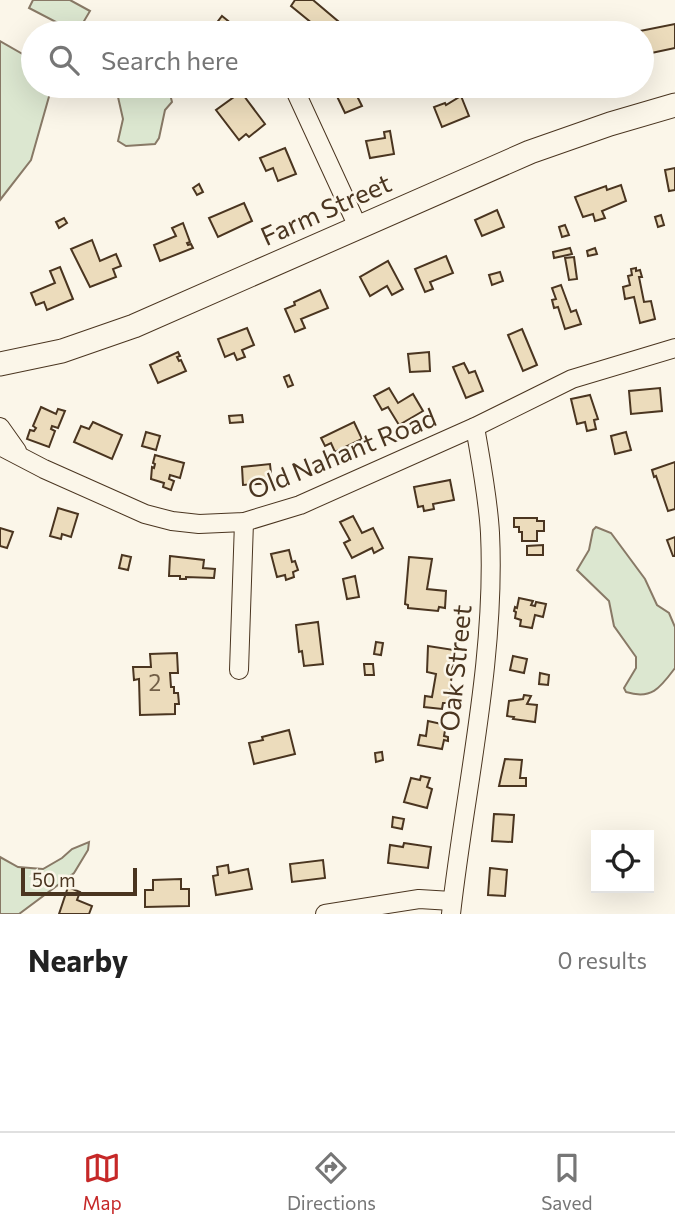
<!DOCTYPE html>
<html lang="en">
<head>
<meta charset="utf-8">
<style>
  :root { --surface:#fff; --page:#f2f2f2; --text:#222; --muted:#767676; --line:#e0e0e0; --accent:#c62828 }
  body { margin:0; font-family:Commissioner,sans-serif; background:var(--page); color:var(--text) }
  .controls { position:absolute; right:21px; bottom:21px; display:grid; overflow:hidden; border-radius:0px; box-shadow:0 7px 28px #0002 }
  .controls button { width:63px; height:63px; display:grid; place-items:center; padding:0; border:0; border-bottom:2px solid var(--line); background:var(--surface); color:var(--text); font:35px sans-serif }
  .scale { position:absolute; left:21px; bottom:18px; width:116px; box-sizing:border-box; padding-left:7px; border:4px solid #4a3520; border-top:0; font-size:19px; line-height:24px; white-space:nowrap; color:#4a3520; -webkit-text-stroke:5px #fbf6e9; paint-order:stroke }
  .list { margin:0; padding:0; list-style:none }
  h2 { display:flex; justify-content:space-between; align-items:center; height:91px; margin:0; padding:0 28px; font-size:30px }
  h2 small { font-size:23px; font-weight:400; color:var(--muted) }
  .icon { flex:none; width:38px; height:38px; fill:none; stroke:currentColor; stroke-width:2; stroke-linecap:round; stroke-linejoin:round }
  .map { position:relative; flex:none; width:675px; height:914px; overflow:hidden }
  .search { position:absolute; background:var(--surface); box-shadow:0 7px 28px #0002; left:21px; right:21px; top:21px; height:77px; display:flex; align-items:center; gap:18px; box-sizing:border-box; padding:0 24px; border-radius:38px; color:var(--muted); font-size:26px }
  .sheet { height:217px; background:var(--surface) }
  nav { display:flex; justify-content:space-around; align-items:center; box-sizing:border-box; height:98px; border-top:2px solid var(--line); background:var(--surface); font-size:19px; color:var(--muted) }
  nav a { display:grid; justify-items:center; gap:4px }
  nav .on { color:var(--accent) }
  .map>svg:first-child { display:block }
  .green { fill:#dce7d0; stroke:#887966; stroke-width:2 }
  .building { fill:#ecdcbc; stroke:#4a3520; stroke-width:2 }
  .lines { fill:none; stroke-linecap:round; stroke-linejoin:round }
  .minor-casing { stroke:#4a3520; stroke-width:20 }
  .major-casing { stroke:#4a3520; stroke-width:25 }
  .minor { stroke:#fbf6e9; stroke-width:18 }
  .major { stroke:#fbf6e9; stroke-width:23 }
  .labels { text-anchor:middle; stroke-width:5; stroke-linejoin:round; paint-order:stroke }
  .number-label { font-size:23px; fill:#725f47 }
  .street-label { font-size:26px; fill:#4a3520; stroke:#fbf6e9 }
</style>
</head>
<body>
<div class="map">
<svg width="675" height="914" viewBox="0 0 675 914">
  <rect width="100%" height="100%" fill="#fbf6e9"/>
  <g class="green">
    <path d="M33,0H70L90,11L77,33L29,8Z"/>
    <path d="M0,41L33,60V86H52L31,160L0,200Z"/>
    <path d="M120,86H168L172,102L165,110L159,138L155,144L126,146L118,141L123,119L118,97Z"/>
    <path d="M596,527L611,533L645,579L657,605L669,613L675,627V668C660,688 652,700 626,692L624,688L636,668V657L614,626L609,601L577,570L589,550L593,530Z"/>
    <path d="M89,842L88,850L74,873L19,914H0V857L18,867L43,869L62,858L72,849Z"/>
  </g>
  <g class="building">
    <path d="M295,0H313L339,22L330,33H324L291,6Z"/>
    <path d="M222,16L243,33H209Z"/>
    <path d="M675,24V48L642,55V33H630Z"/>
    <path d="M332,86H352L362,106L345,113Z"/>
    <path d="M241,92L265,124L249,137L246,134L239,140L216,110Z"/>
    <path d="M461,96L469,116L442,127L434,107L445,103L446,105Z"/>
    <path d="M390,131L394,154L370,158L366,141L385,138L384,132Z"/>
    <path d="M285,148L296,174L278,181L273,168L266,171L260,158Z"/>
    <path d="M675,168V190L669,191L665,170Z"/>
    <path d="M199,184L203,192L197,195L193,188Z"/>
    <path d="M621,185L626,201L602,211L605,218L595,221L593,214L583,217L575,197L606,186L607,190Z"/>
    <path d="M244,203L252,221L218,237L209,218Z"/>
    <path d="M497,210L504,227L482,236L475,220Z"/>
    <path d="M661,215L664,225L658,227L655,217Z"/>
    <path d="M64,218L67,223L59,228L56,222Z"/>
    <path d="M183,223L190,242L187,243L188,245L191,244L193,248L160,261L154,245L176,236L172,228Z"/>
    <path d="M565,225L569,235L562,237L559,227Z"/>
    <path d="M92,240L100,261L116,254L121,266L113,269L116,277L90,287L71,249Z"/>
    <path d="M570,248L572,254L554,258L553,252Z"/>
    <path d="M595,248L597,254L588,256L587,251Z"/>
    <path d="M446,256L453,273L430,282L433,289L425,292L415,269Z"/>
    <path d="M574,257L577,279L569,280L565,258Z"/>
    <path d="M388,261L403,289L392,295L387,286L370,296L360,277Z"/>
    <path d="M60,267L73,299L47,310L44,302L36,305L31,293L55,283L50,271Z"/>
    <path d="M636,268V271L640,270L642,277H639L644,302L651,301L655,319L640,323L634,297L625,299L623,287L630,285L628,276L632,275L631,269Z"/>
    <path d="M500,272L503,281L492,285L489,275Z"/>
    <path d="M561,285L571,312L576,310L581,324L565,329L558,307L554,308L552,300L556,299L552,288Z"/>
    <path d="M320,290L328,308L301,319L305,328L295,332L285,309L295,305L294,302Z"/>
    <path d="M247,328L254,345L242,350L245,357L237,360L234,353L225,357L218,339Z"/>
    <path d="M522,329L537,365L523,371L508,335Z"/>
    <path d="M178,352L180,356L177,357L179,361L181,360L186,371L158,383L150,365Z"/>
    <path d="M429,352L430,371L410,372L408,354Z"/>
    <path d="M464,363L469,373L475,371L483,391L466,398L453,367Z"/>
    <path d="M289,375L293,385L288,387L284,377Z"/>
    <path d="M389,388L398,403L413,394L423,411L399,425L388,407L382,410L374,396Z"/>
    <path d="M660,388L662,411L631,414L629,391Z"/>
    <path d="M590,395L598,419L594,420L596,429L587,431L585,422L577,424L571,399Z"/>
    <path d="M41,407L56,414L58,409L65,411L58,428L52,426L51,429L55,431L49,447L27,439L30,430L34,431L36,428L33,426Z"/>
    <path d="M242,415L243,422L230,423L229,416Z"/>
    <path d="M93,422L122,435L112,459L74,442L81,426L89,429Z"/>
    <path d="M354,422L362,439L335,452L331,443L325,446L321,438Z"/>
    <path d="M146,432L160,436L156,450L142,446Z"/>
    <path d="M626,432L631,450L615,454L611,436Z"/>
    <path d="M155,455L184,463L180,478L170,475L169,479L174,481L171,490L163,487L164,483L151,479L152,467L154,468L155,464L153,463Z"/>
    <path d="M675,462V509L668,511L656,476L654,477L652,470Z"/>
    <path d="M270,464L272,483L243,485L242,467Z"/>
    <path d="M450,480L454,500L433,504L434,509L424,511L423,506L418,507L414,487Z"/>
    <path d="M58,508L78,514L71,537L62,534L61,539L50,536Z"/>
    <path d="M353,516L362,533L373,528L383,548L374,553L372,548L352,558L344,543L350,540L340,522Z"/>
    <path d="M514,518H537V521H544V531H537V541H522V532H519V527H514Z"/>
    <path d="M0,528L13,532L7,548L0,546Z"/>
    <path d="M675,537V556H673L667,540Z"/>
    <path d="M543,545V555H527V546Z"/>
    <path d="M289,550L292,562L295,561L298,570L293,572L294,577L286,580L285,575L277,577L271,554Z"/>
    <path d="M122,555L131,557L128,570L119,568Z"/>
    <path d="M170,556L204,560L203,568L215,569L214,578L186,577V579H180V576H169Z"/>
    <path d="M409,557L432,559L427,589L446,591L445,608L439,607L438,611L408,608V605L405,604Z"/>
    <path d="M355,576L359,597L347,599L343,579Z"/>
    <path d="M519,598L533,601L531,605L535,606L536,602L546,604L543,617L535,615L532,628L520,626L521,620L515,618L516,612L514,611L515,607L517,608Z"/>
    <path d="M318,622L323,664L304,666L302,651L299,652L296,625Z"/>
    <path d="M376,642L383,643L381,655L374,654Z"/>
    <path d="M428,646L454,650L449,703H443L442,709L424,707L425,696L432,697L436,674L427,672Z"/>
    <path d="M177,653L178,673H170L171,687H174V693H178L179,704H175V714L140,715L139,679L134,680L133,667H151L150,654Z"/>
    <path d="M513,656L527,659L524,673L510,670Z"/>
    <path d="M364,664H373L374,675H365Z"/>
    <path d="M540,673L549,675L548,685L539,684Z"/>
    <path d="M524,695L531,696L527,704L537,705L535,722L513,719L514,717L507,716L509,701L523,699Z"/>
    <path d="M428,721L446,725L444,736L448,737V741L444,740L442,749L418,745L420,735L426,736Z"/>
    <path d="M289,730L295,754L254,764L249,743L263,740L262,737Z"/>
    <path d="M382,752L383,760L376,762L375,753Z"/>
    <path d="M505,759L522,760L520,778H526V786H499Z"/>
    <path d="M421,776L430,778L427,787L432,789L427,808L404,802L411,778L420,780Z"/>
    <path d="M494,814L514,815L512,842L492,841Z"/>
    <path d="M393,817L404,819L402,829L392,827Z"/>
    <path d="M404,843L431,847L428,868L388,863L390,845L403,847Z"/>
    <path d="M323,860L325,878L292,882L290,864Z"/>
    <path d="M228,865L229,873L248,869L252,889L216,895L213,876L218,875L217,867Z"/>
    <path d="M490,868L507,870L505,896L488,895Z"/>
    <path d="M181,879V889H189V906L145,907V890H153V880Z"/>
    <path d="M68,887L80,892L77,900L92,906L89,914H59Z"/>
  </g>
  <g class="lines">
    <defs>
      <g id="minor">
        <path d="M293,86L358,227"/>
        <path d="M0,427L17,451"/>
        <path d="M0,446L44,469L145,514L172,521L199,524L244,522L300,505L475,427L572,379L675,348"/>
        <path d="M239,670L244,522"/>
        <path d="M325,914L419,899L452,901"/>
        <path d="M451,914C465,788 496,660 490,533C488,497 481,462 475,427"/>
      </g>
      <path id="major" d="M0,364L62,351L134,326L530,152L610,124L675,105"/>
    </defs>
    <use href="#minor" class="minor-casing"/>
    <use href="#major" class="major-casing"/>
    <use href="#minor" class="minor"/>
    <use href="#major" class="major"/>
  </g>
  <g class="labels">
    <g class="number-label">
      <text x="155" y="691">2</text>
    </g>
    <g class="street-label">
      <text transform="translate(326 210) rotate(-24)" y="9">Farm Street</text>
      <text transform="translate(342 454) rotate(-22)" y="9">Old Nahant Road</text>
      <text transform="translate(456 668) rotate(-84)" y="9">Oak Street</text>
    </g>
  </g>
</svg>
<div class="controls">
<button><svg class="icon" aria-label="locate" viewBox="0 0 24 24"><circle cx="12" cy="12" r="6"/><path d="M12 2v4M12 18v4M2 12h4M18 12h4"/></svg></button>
</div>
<div class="scale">50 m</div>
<div class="search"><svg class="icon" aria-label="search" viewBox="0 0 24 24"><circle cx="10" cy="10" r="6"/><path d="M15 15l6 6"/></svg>Search here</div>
</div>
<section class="sheet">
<h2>Nearby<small>0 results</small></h2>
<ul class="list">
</ul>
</section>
<nav>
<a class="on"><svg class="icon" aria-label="map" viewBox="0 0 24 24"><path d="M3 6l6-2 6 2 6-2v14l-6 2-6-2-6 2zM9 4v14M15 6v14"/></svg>Map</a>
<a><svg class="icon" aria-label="directions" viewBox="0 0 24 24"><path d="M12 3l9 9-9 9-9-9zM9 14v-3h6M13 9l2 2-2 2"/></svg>Directions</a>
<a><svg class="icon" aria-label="saved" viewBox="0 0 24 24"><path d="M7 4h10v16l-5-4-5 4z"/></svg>Saved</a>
</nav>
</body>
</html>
